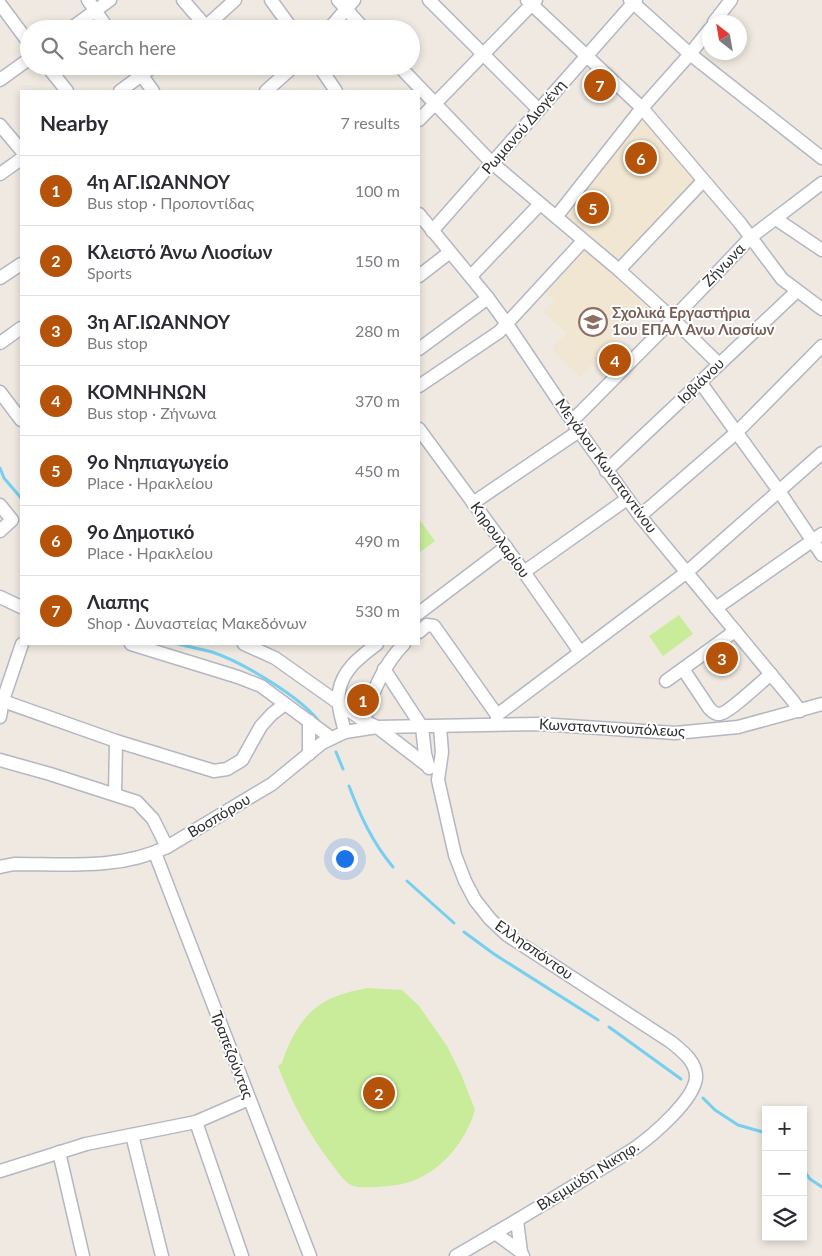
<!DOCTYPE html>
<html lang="en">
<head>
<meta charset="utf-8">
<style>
  :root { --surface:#fff; --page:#f7f7f7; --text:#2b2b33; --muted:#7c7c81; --line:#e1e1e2; --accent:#b45309 }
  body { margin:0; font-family:Lato,sans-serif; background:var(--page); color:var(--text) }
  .controls { position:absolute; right:15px; bottom:15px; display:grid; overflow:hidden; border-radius:0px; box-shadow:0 2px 8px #0003 }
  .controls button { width:45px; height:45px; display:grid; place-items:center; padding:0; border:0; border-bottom:1px solid var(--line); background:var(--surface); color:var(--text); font:25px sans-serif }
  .compass { position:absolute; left:702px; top:15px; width:45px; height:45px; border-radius:50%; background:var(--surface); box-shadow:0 2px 8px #0003; rotate:329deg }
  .you { position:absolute; left:344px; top:858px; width:18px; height:18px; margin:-12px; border:4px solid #fff; border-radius:50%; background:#1a73e8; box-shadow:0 0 0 8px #1a73e833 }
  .badge { display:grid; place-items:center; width:32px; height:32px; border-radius:50%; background:var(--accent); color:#fff; font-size:16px; font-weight:700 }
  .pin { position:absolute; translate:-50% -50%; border:2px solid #fff; box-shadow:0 1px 5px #0006 }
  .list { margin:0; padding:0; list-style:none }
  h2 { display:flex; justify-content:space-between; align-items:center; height:65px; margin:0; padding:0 20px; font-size:21px }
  h2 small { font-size:16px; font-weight:400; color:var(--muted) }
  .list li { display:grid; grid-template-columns:32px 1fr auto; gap:15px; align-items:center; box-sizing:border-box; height:70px; padding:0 20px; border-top:1px solid var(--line) }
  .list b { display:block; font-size:19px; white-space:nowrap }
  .list p { margin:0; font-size:16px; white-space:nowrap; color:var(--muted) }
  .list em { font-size:16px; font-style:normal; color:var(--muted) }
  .icon { flex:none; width:28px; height:28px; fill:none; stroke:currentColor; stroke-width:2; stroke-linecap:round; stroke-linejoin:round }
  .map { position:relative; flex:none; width:822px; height:1256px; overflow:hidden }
  .search { position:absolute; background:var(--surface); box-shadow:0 2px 8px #0003; left:20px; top:20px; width:400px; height:55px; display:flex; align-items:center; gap:12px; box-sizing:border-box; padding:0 18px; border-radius:28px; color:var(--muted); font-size:19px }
  .panel { position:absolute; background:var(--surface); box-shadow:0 2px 8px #0003; left:20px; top:90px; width:400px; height:555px; border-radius:0px }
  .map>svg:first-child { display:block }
  .education { fill:#f0e6d1 }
  .pitch { fill:#c9ec9a }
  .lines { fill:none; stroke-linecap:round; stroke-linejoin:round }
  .stream { stroke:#75cff0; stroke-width:3 }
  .minor-casing { stroke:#b4b7c1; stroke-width:15 }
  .minor { stroke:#fff; stroke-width:12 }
  .labels { text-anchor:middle; stroke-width:4; stroke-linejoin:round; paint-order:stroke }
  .street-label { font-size:15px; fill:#2e2e2e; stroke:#fff }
  .education-label { font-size:15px; font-weight:bold; fill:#785e54; stroke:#fff; text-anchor:start }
</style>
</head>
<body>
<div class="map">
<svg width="822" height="1256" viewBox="0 0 822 1256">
  <rect width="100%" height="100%" fill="#efe9e1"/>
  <g class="education">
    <path d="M640,116L695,182L620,262L565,215Z"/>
    <path d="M586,250L648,303L580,377L552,349L567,333L543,312L555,301L546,293Z"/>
  </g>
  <g class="pitch">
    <path d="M419,519L435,541L419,553Z"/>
    <path d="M679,615L693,634L663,656L649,636Z"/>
    <path d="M367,988L402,990L419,1006L447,1046L461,1074L475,1110C466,1140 444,1168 415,1180C403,1185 390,1186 377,1187C368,1187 355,1189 348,1183C341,1178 336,1169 331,1163C308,1133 291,1101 278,1066L282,1063C289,1040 303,1013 326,1001C339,994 353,991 367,988Z"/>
  </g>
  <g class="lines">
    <g class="stream">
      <path d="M0,468L4,478L21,498"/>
      <path d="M178,644C189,647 201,649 212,652C242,662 303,698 321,724"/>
      <path d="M336,752L343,769"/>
      <path d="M349,786C360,815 372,842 393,867"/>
      <path d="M407,881L454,923"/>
      <path d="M464,932L494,954L598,1020"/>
      <path d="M609,1027L681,1079"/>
      <path d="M703,1098L715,1110L738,1125L766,1133"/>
      <path d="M803,1170L810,1179L822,1187"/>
    </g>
    <defs>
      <g id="minor">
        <path d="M88,0L108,29"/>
        <path d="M183,0L208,29"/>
        <path d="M271,0L292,29"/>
        <path d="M338,0L364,29"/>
        <path d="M429,0L539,110"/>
        <path d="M527,0L642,108L740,223L782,279L822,309"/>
        <path d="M630,0L690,54L822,158"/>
        <path d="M0,4L29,43"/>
        <path d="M714,22L731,0"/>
        <path d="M70,29L110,0"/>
        <path d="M203,29L235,0"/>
        <path d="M329,29L354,0"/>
        <path d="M47,66L67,91"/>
        <path d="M135,66L153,91"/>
        <path d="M319,66L336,91"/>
        <path d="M399,66L492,163L619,270L673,319L719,364"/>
        <path d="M0,80L29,59"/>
        <path d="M120,91L154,66"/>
        <path d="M266,91L294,66"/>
        <path d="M419,120L536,0"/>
        <path d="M0,125L21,150"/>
        <path d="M0,174L21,159"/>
        <path d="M419,214L488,298L507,324L579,431L640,516L793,701L800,711"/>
        <path d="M556,217L642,108L690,54L710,29"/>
        <path d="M776,219L822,250"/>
        <path d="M432,231L636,0"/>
        <path d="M619,270L703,181"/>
        <path d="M419,276L450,252"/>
        <path d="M471,276L540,204"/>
        <path d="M0,278L21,264"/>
        <path d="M0,343L21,328"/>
        <path d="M419,349L488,298"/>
        <path d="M700,382L779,491L822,555"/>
        <path d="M419,386L499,332L583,241"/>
        <path d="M0,392L21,420"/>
        <path d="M572,421L673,319L751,237L822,183"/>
        <path d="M419,429L524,572L580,652"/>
        <path d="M606,471L797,291"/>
        <path d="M473,503L579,431"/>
        <path d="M0,505L12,520L0,531"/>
        <path d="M640,516L737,432L822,346"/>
        <path d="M524,572L627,499"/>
        <path d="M0,597L21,607"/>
        <path d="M716,608L822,534"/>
        <path d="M419,613L506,547"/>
        <path d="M419,632L427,625L434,626L497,715V722"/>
        <path d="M131,644L238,677L261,686L330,737"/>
        <path d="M244,644L275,658L364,721L377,727L429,767"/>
        <path d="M384,669L422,727L425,754L429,768"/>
        <path d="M683,669L709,708C712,711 714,714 719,714C728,714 762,681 771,674"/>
        <path d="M666,681L735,631"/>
        <path d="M0,700L116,741L214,771L227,769L242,760L261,726L272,714L285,704"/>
        <path d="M497,715L687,572L822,453"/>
        <path d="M0,717L3,700L22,644"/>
        <path d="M364,721C372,693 383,665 404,644"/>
        <path d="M440,727L442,752L438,780L455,855L465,881L475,900L490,919L507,935L671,1042C682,1051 697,1062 696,1078C694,1100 653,1135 635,1148C618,1159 600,1169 583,1180C541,1206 499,1231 456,1256"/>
        <path d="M345,732C342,720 337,705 339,692C342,670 361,656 377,644"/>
        <path d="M309,754V721"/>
        <path d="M0,760L50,774L137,802L153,819L167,847"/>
        <path d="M115,794L116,741"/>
        <path d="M155,853L310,1256"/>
        <path d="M0,867L14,864C65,864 119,870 167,847L272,784L322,743L345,732L377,727L539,724L675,733L738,727L822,704"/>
        <path d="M196,1122L242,1256"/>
        <path d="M132,1135L162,1256"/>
        <path d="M59,1152L83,1256"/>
        <path d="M0,1171L86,1144L196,1122L249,1099"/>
        <path d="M517,1221L521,1252L523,1256"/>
        <path d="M495,1233L521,1252"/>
      </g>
    </defs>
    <use href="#minor" class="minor-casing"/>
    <use href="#minor" class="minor"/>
  </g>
  <defs>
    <symbol id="school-ring" viewBox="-11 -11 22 22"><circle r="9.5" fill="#fff" stroke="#8d6e63" stroke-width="1.5"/><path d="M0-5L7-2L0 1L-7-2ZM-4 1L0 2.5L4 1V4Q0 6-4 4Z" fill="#8d6e63"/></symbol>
  </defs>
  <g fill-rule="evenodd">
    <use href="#school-ring" x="577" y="306" width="32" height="32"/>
  </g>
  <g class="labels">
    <g class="street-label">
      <text transform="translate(524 127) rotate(-49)" y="5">Ρωμανού Διογένη</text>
      <text transform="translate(724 265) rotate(-46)" y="5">Ζήνωνα</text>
      <text transform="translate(701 381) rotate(-44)" y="5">Ιοβιάνου</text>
      <text transform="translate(606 466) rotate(54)" y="5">Μεγάλου Κωνσταντίνου</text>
      <text transform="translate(500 540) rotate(54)" y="5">Κηρουλαρίου</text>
      <text transform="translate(612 728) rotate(3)" y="5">Κωνσταντινουπόλεως</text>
      <text transform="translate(219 816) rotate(-31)" y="5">Βοσπόρου</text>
      <text transform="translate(534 950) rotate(35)" y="5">Ελλησπόντου</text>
      <text transform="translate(232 1055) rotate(69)" y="5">Τραπεζούντας</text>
      <text transform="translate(588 1176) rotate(-32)" y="5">Βλεμμύδη Νικηφ.</text>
    </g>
    <g class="education-label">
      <text x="612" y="318">Σχολικά Εργαστήρια<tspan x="612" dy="17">1ου ΕΠΑΛ Άνω Λιοσίων</tspan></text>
    </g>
  </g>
</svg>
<div class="controls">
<button>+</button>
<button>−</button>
<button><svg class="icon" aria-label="layers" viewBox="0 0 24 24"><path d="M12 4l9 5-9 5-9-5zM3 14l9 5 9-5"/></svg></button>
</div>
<svg class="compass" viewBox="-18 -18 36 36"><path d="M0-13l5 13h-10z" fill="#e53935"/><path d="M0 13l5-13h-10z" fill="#7c7c81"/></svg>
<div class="you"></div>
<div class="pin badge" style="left:363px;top:700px">1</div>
<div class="pin badge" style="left:379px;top:1093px">2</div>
<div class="pin badge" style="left:722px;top:658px">3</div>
<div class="pin badge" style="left:615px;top:360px">4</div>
<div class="pin badge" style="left:593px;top:208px">5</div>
<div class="pin badge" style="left:641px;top:158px">6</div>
<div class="pin badge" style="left:600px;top:85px">7</div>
<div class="search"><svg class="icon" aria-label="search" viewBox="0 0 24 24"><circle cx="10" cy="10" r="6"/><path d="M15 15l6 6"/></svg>Search here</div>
<section class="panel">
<h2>Nearby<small>7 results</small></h2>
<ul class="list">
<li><span class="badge">1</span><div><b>4η ΑΓ.ΙΩΑΝΝΟΥ</b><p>Bus stop · Προποντίδας</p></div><em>100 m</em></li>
<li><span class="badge">2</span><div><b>Κλειστό Άνω Λιοσίων</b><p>Sports</p></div><em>150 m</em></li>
<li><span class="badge">3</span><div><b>3η ΑΓ.ΙΩΑΝΝΟΥ</b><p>Bus stop</p></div><em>280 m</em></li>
<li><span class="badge">4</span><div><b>ΚΟΜΝΗΝΩΝ</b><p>Bus stop · Ζήνωνα</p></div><em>370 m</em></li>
<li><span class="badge">5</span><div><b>9ο Νηπιαγωγείο</b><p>Place · Ηρακλείου</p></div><em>450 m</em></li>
<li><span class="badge">6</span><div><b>9ο Δημοτικό</b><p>Place · Ηρακλείου</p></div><em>490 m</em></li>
<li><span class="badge">7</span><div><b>Λιαπης</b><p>Shop · Δυναστείας Μακεδόνων</p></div><em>530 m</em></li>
</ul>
</section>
</div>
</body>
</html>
